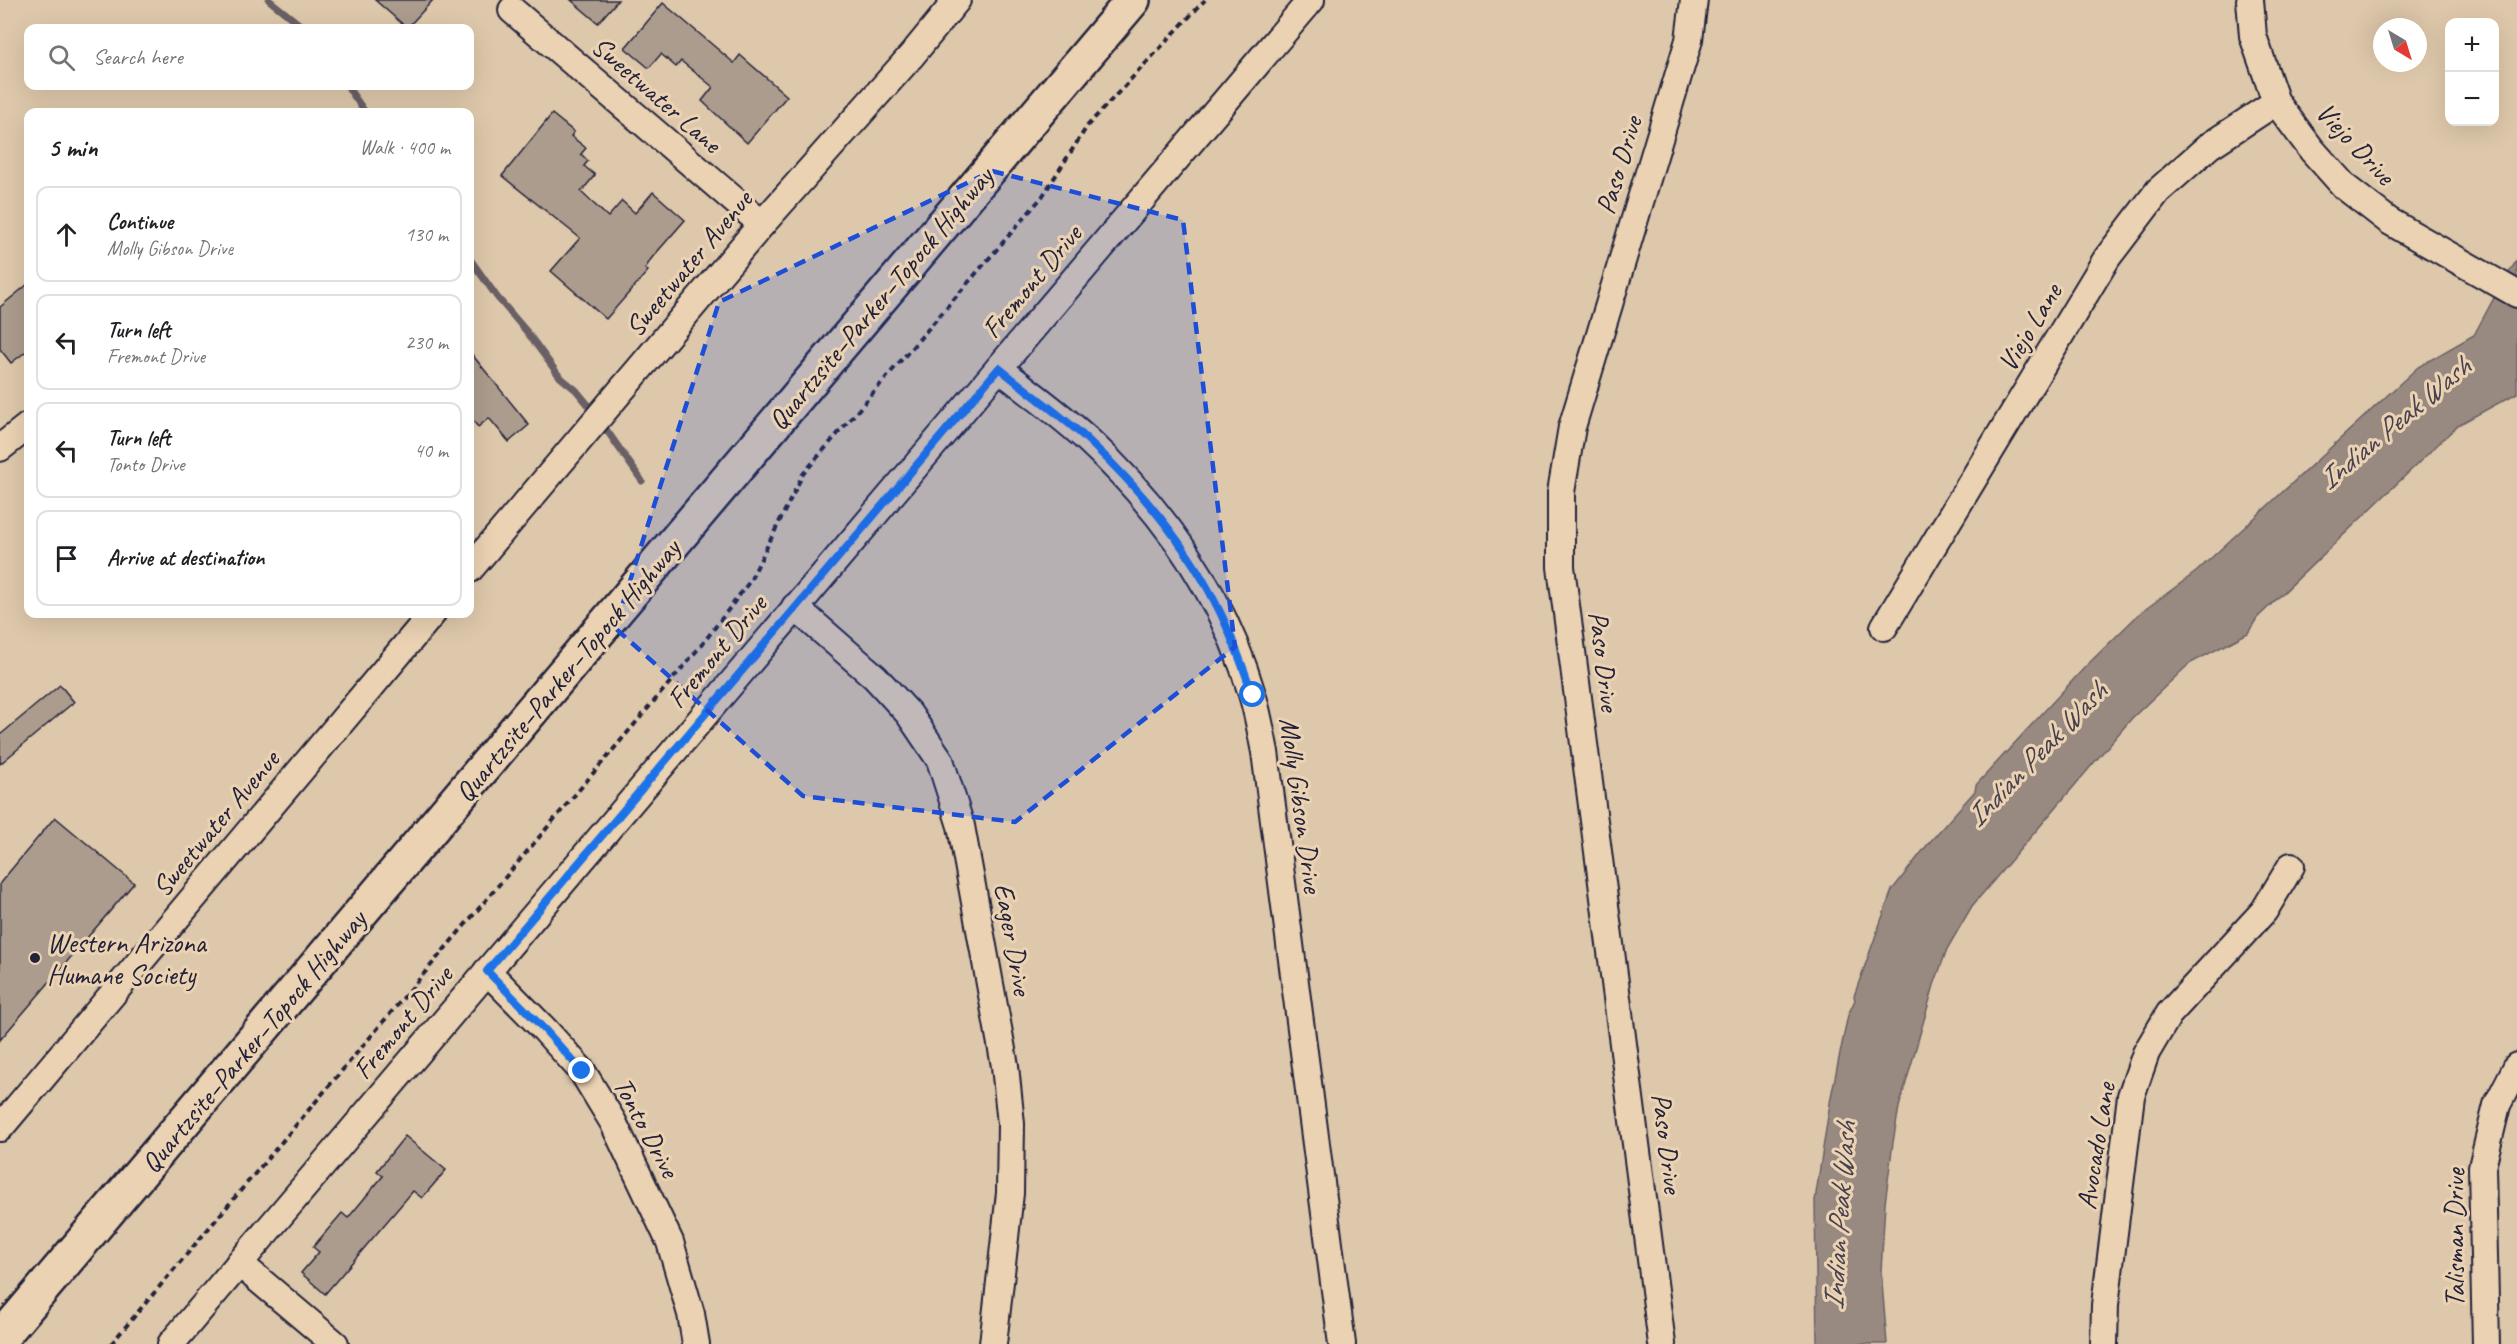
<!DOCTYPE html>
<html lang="en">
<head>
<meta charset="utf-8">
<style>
  :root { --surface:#fff; --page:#f6f6f6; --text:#202124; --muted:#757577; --line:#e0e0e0 }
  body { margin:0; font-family:Caveat,sans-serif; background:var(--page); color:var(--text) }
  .controls { position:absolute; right:18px; top:18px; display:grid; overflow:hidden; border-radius:12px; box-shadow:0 6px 24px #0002 }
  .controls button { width:54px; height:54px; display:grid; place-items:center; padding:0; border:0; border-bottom:2px solid var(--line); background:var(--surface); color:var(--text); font:30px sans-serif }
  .compass { position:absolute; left:2373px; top:18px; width:54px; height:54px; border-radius:50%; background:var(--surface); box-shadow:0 6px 24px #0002; rotate:142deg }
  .stop { position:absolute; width:18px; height:18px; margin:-14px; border:4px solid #1a73e8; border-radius:50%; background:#fff }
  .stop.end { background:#1a73e8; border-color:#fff; box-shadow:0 2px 6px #0008 }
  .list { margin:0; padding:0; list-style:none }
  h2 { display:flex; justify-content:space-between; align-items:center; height:78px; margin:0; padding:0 24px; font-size:26px }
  h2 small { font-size:20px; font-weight:400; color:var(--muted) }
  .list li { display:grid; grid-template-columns:39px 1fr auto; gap:18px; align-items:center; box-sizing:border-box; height:96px; margin:0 12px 12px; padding:0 12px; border:2px solid var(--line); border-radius:12px }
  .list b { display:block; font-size:22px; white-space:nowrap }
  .list p { margin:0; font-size:20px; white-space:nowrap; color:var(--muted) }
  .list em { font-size:20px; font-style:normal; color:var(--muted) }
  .icon { flex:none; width:33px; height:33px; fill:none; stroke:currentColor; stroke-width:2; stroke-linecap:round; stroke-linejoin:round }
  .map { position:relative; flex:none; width:2517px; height:1344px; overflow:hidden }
  .search { position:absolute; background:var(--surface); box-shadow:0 6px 24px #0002; left:24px; top:24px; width:450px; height:66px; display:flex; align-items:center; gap:15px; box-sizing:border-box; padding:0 21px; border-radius:12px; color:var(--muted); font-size:22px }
  .panel { position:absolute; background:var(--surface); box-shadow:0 6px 24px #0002; left:24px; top:108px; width:450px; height:510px; border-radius:12px }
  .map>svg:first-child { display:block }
  .water { fill:#998a81; stroke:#696065; stroke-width:1.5 }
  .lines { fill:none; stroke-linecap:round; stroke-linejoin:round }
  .stream { stroke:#696065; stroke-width:7 }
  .building { fill:#ac9c8d; stroke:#22223b; stroke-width:1.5 }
  .minor-casing { stroke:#22223b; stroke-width:30 }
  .highway-casing { stroke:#22223b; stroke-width:38 }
  .path { stroke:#22223b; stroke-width:4; stroke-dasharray:6 4.5; stroke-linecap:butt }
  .minor { stroke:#ead2b2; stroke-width:26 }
  .highway { stroke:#ead2b2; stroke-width:33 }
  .route { stroke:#1a73e8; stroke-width:8 }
  .marked { fill:#1d4ed8; fill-opacity:0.2; stroke:#1d4ed8; stroke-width:4.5; stroke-dasharray:12 8; stroke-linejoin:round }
  .poi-dot { fill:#22223b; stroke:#ead2b2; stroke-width:2 }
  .labels { text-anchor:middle; stroke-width:6; stroke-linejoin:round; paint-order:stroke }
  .street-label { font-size:28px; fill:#22223b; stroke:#ead2b2 }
  .poi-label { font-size:28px; fill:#22223b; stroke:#ead2b2; text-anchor:start }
  .water-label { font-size:30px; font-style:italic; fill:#464150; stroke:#ead2b2 }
</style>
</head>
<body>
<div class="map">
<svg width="2517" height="1344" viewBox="0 0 2517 1344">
  <rect width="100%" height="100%" fill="#dec8ab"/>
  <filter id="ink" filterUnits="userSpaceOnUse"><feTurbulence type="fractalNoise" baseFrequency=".0167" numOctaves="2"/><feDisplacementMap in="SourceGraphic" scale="12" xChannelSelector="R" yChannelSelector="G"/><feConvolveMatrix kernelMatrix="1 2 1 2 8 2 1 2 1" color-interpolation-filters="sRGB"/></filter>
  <g filter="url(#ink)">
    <path class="water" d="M2517,260V393L2458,425L2257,618L2248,633L2189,664L2132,718L1972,906L1947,949L1934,985L1899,1107L1893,1142L1885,1203L1881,1271L1887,1344H1817L1815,1200L1831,1097L1848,1015L1855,1000L1854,996L1892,890L1928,844L1975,791L1976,785L2086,666L2139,614L2196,572L2418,367L2474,335L2501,285Z"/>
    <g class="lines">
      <g class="stream">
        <path d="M269,0L304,28"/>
        <path d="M347,86L365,112"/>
        <path d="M470,259L497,297L527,332L560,377L576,390L595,413"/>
        <path d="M601,422L642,481"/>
      </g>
    </g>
    <g class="building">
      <path d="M375,0H433L407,28Z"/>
      <path d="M571,0H618L598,23Z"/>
      <path d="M663,3L734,63L740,55L787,96L747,143L702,101L713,87L681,61L676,67L661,54L649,68L625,48Z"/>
      <path d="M552,114L574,132L571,136L586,148L581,154L588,161L584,166L595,175L581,192L608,217L622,201L635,213L653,192L685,220L651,259L645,269L648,271L606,319L551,271L580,238L502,176Z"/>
      <path d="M28,284V350L11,363L0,349V307Z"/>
      <path d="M470,352L529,425L509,442L489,418L478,427L470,417Z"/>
      <path d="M60,685L74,702L0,764V735Z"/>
      <path d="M55,817L134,883L0,1040V883Z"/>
      <path d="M405,1136L446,1170L422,1198L413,1191L325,1294L301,1273L319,1252L313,1247L342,1213L348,1218L383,1176L377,1171Z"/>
    </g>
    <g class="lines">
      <defs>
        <g id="minor">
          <path d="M2250,0L2253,36L2276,102L2312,150L2345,187L2389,221L2517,294"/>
          <path d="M512,10L762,224"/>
          <path d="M999,368C1028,392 1060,414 1088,440C1163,510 1223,595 1252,694C1258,713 1261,733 1265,752L1342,1344"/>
          <path d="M0,448L28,426"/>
          <path d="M470,569L762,224L912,55L957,0"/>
          <path d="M795,607L875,677L909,714L940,760L961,826L1005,1066L1011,1124L1010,1193L993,1344"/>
          <path d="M1884,627L2107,258L2158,191L2209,146L2276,102"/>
          <path d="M487,971L545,1030L582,1071L613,1122L670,1242L691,1314L696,1344"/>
          <path d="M0,1128L432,614"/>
          <path d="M239,1263L335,1344"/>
          <path d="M171,1344L1311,0"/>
          <path d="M1662,1344L1561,567V492L1572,427L1689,40L1694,0"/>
          <path d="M2104,1344L2105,1305L2131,1096L2146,1053L2169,1014L2264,911L2291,866"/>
          <path d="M2486,1344L2482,1167L2497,1105L2517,1066"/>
        </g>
        <path id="highway" d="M0,1339L1133,0"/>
      </defs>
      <use href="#minor" class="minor-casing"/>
      <use href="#highway" class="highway-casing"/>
      <path class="path" d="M111,1344L704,642L750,581L803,474L1042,197L1088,125L1205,0"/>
      <use href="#minor" class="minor"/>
      <use href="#highway" class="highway"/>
    </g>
  </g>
  <g class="lines" filter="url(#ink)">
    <path class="route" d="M582,1071L545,1030L487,971L999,368C1028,392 1060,414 1088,440C1139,488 1186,543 1217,606C1232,635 1242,665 1253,695"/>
  </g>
  <path class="marked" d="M992,171L1183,220L1235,647L1015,822L803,796L615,628L719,302Z"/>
  <circle class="poi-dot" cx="35" cy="958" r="6"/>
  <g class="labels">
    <g class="street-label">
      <text transform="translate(657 94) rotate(41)" y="10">Sweetwater Lane</text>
      <text transform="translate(2356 143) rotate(47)" y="10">Viejo Drive</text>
      <text transform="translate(1618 165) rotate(-73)" y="10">Paso Drive</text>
      <text transform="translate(688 263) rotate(-50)" y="10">Sweetwater Avenue</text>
      <text transform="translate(1031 281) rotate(-50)" y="10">Fremont Drive</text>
      <text transform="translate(880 298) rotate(-50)" y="10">Quartzsite–Parker–Topock Highway</text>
      <text transform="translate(2029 327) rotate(-59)" y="10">Viejo Lane</text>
      <text transform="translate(716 651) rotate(-50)" y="10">Fremont Drive</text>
      <text transform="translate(1605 661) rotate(83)" y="10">Paso Drive</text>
      <text transform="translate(567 670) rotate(-50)" y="10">Quartzsite–Parker–Topock Highway</text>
      <text transform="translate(1302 805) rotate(82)" y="10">Molly Gibson Drive</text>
      <text transform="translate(215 823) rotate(-50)" y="10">Sweetwater Avenue</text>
      <text transform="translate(1014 939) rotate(80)" y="10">Eager Drive</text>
      <text transform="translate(402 1022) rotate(-50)" y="10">Fremont Drive</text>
      <text transform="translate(253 1041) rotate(-50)" y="10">Quartzsite–Parker–Topock Highway</text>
      <text transform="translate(647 1127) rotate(62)" y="10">Tonto Drive</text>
      <text transform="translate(1668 1143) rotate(83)" y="10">Paso Drive</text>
      <text transform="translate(2095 1146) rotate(-81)" y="10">Avocado Lane</text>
      <text transform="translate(2454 1238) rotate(-90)" y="10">Talisman Drive</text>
    </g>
    <g class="poi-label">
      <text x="47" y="952">Western Arizona<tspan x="47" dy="32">Humane Society</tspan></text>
    </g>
    <g class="water-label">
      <text transform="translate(2394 423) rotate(-40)" y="10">Indian Peak Wash</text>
      <text transform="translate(2036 754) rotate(-46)" y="10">Indian Peak Wash</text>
      <text transform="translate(1839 1216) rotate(-86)" y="10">Indian Peak Wash</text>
    </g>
  </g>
</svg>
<div class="controls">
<button>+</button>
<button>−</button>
</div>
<svg class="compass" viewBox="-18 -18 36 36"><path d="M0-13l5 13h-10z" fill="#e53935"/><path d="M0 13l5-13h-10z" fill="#757577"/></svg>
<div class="stop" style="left:1253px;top:695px"></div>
<div class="stop end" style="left:582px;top:1071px"></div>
<div class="search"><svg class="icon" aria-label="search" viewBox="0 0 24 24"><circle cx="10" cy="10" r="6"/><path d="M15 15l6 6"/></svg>Search here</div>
<section class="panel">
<h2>5 min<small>Walk · 400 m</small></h2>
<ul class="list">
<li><svg class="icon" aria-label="ahead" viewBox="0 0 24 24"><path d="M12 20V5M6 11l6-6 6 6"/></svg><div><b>Continue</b><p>Molly Gibson Drive</p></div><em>130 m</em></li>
<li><svg class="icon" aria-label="left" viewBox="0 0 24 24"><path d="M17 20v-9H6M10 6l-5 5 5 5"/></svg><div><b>Turn left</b><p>Fremont Drive</p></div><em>230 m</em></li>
<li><svg class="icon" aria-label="left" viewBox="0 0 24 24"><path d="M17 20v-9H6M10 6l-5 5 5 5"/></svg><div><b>Turn left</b><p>Tonto Drive</p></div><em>40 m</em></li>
<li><svg class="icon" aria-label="arrive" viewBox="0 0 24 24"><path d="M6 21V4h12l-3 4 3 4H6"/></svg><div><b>Arrive at destination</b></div></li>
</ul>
</section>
</div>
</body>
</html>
